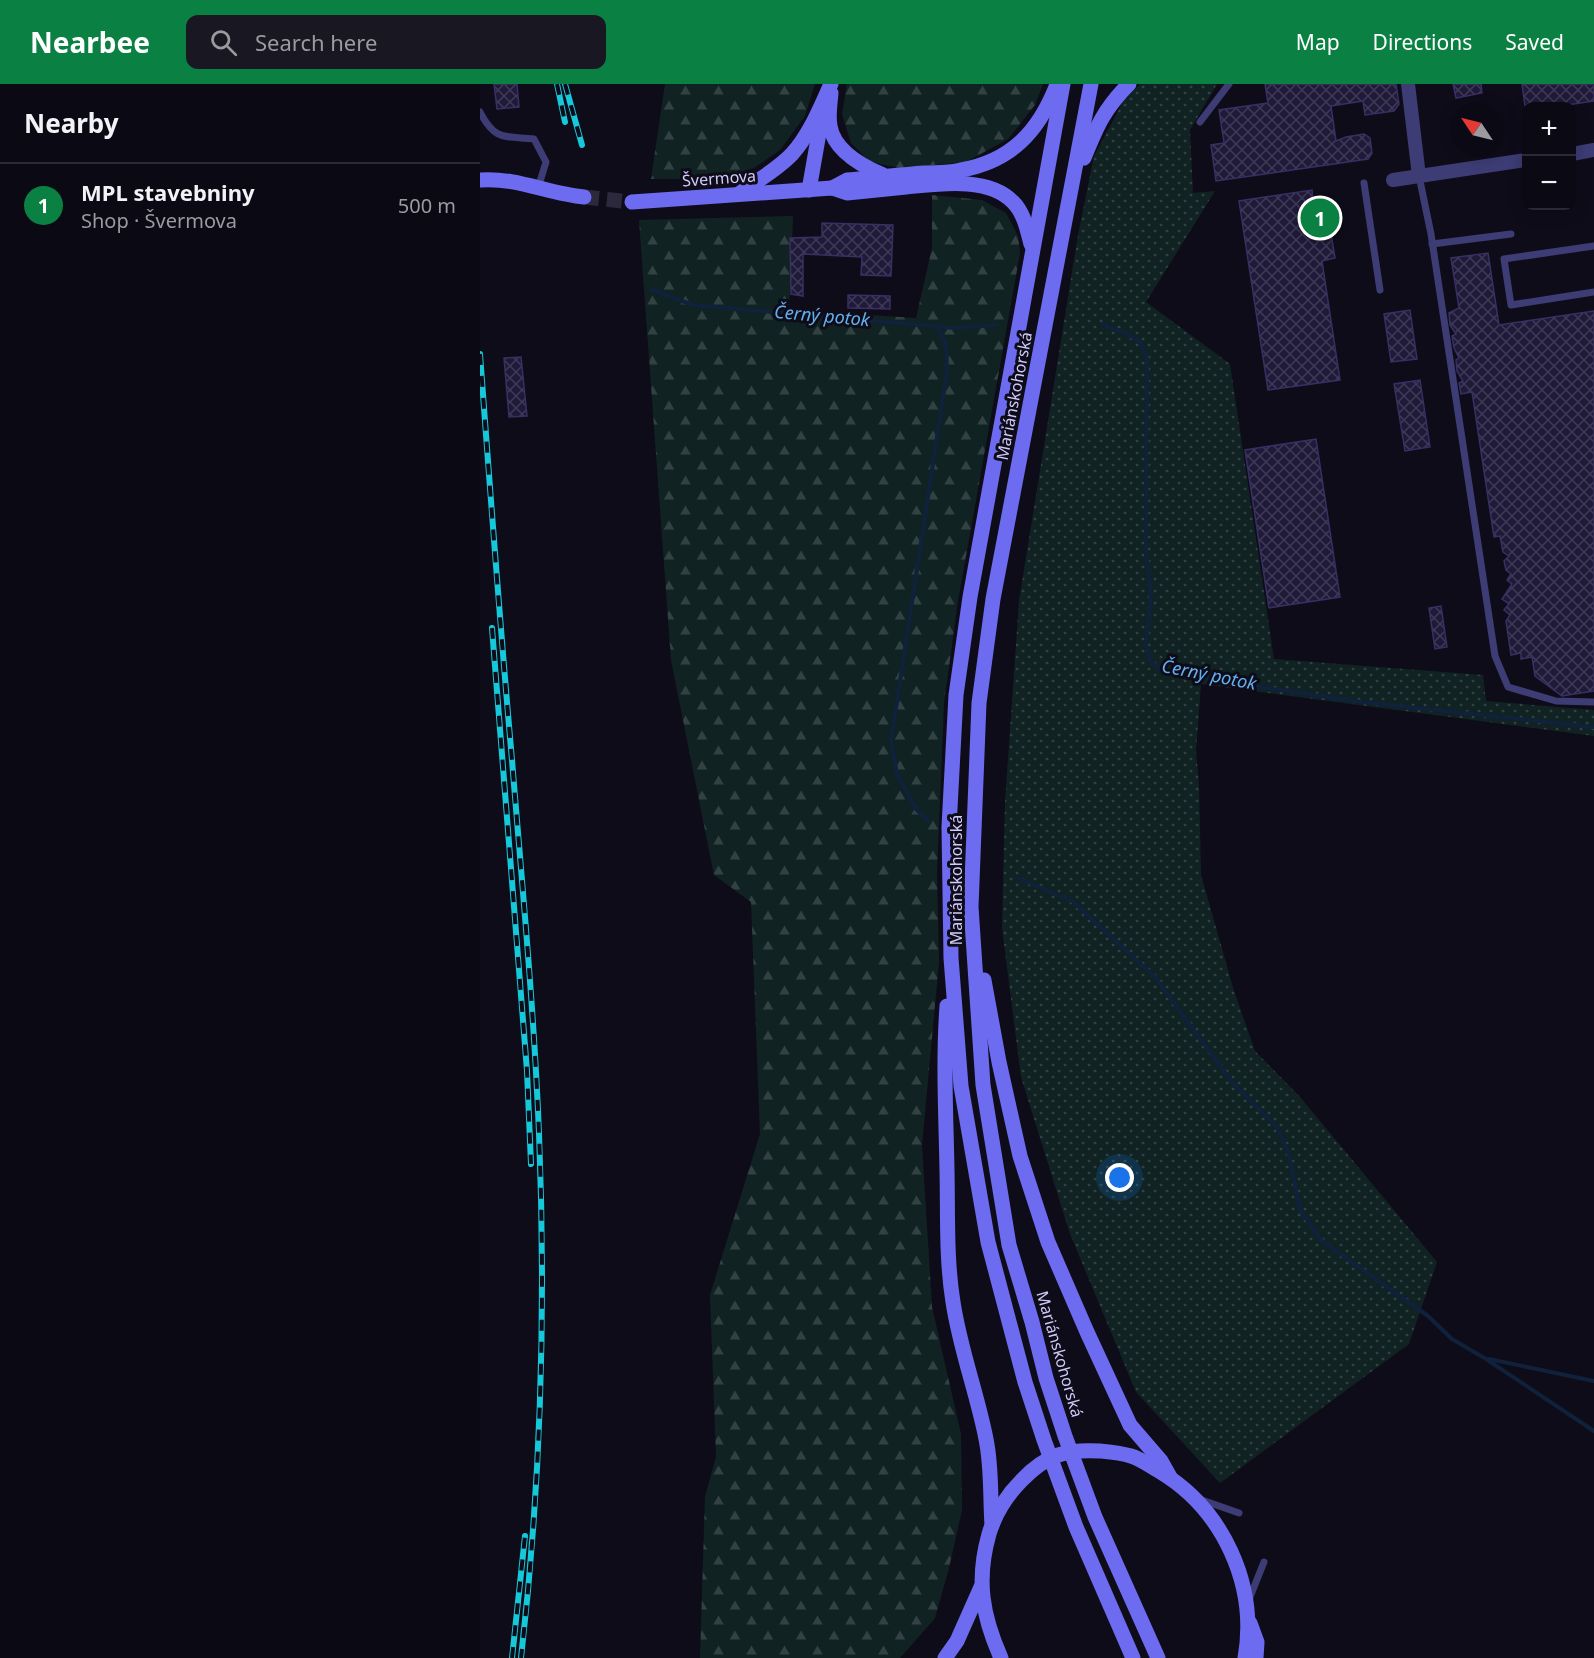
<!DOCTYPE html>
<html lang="en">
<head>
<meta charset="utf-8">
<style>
  :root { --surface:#0b0914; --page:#191722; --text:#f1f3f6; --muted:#9a9aa0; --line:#2b2a34; --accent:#0b8043 }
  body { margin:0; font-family:"Noto Sans",sans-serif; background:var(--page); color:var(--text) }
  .controls { position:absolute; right:18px; top:18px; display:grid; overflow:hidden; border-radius:12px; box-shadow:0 3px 15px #0003 }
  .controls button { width:54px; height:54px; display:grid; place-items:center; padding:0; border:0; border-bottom:2px solid var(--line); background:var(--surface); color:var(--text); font:30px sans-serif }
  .compass { position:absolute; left:970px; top:18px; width:54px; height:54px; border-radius:50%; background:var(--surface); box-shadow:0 3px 15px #0003; rotate:305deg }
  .you { position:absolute; left:640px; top:1094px; width:21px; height:21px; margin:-15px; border:4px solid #fff; border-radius:50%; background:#1a73e8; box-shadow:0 0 0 9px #1a73e833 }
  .badge { display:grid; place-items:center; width:39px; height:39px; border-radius:50%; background:var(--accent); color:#fff; font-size:20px; font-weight:700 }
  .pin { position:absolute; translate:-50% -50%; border:3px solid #fff; box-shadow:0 2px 6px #0006 }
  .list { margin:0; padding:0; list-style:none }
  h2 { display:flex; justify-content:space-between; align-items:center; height:78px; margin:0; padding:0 24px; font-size:26px }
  h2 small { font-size:20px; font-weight:400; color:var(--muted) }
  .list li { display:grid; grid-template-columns:39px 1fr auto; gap:18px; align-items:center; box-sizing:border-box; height:84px; padding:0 24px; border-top:2px solid var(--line) }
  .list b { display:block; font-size:22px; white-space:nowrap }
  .list p { margin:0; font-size:20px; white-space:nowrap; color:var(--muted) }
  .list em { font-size:20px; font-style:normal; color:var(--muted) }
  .icon { flex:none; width:33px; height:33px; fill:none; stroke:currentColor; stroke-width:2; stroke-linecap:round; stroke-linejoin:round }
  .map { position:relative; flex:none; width:1114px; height:1574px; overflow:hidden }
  header { display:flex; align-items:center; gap:36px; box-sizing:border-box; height:84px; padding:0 30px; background:var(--accent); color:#fff }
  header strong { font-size:28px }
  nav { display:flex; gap:33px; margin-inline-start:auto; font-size:21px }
  .search { width:420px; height:54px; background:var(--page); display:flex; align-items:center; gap:15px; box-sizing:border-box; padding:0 21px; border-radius:12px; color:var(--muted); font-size:22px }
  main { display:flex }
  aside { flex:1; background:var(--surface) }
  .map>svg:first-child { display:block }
  .grass { fill:url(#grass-dots) }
  .forest { fill:url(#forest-firs) }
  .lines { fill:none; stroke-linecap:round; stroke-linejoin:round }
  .stream { stroke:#10213b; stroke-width:4 }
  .building { fill:url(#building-cross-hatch); stroke:#382f63; stroke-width:1.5 }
  .secondary-tunnel { stroke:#2c293c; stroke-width:15; stroke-dasharray:15 8; stroke-linecap:butt }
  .lane { stroke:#3d3c74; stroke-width:7 }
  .street { stroke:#3d3c74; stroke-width:14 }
  .secondary { stroke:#6d6cf0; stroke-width:15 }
  .rail-casing { stroke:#16c9da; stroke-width:6 }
  .rail { stroke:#0f0c1a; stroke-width:4; stroke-dasharray:11; stroke-linecap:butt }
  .labels { text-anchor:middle; stroke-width:6; stroke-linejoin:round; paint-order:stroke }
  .street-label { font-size:16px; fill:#cfcbfa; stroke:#0f0c1a }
  .water-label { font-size:18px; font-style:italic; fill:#63b0ef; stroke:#0f0c1a }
</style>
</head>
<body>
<header>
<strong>Nearbee</strong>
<div class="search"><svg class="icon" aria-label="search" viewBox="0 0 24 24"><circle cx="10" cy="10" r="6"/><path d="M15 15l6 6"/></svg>Search here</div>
<nav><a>Map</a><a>Directions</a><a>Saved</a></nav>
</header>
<main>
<aside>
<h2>Nearby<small></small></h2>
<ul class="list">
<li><span class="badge">1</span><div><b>MPL stavebniny</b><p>Shop · Švermova</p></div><em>500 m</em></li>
</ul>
</aside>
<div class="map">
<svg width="1114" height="1574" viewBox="0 0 1114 1574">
  <defs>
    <pattern id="grass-dots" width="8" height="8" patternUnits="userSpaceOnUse" patternTransform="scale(1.5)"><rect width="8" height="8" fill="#102322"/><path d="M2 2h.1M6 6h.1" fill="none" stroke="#324243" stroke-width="1.8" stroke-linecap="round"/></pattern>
    <pattern id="forest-firs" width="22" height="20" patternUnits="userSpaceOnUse" patternTransform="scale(1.5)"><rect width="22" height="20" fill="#102322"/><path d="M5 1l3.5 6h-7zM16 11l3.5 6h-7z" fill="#324243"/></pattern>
    <pattern id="building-cross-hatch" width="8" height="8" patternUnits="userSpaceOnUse" patternTransform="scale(1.5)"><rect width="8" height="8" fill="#201a39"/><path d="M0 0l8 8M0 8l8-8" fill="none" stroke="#3f3a57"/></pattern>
  </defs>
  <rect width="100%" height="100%" fill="#0f0c1a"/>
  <path class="grass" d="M660,0H737L710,46L713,109L735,107L666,218L750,280L794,575L1003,591L1006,617L1114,626V652L721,600L716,667L719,701L721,791L754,907L775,967L820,1013L957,1178L929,1260L740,1399L656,1308L590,1150L541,993L522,844L525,718L539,517L598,151L614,72L643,18Z"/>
  <g class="forest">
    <path d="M185,0H335L325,32L300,66L274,84L234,95H171Z"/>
    <path d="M367,0H563L555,21L528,55L486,78L420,84L390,78L371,59L362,30Z"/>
    <path d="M452,111L502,116L526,129L538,152L540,169L478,517L464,619L457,789L459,878L442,1061L452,1223L481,1350L482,1426L469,1484L455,1534L420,1574H220L225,1413L236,1373L230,1211L280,1050L271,818L234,791L191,576L159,136L313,132L309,226L436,234L452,164Z"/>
  </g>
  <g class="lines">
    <g class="stream">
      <path d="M172,206L213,221L475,244L516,241"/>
      <path d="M622,240L647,250L660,258L667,274L666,469L671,510L666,560L669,575L678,584L692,590L882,618L1114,643"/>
      <path d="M448,737L436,725L417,690L411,657L467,287L466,260L456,242"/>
      <path d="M538,794L592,817L675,893L752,998L796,1042L808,1067L820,1126L842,1157L948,1232L972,1255L1006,1275L1114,1347"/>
      <path d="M1009,1275L1114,1297"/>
    </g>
  </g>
  <g class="building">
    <path d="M14,0H37L39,23L17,25Z"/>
    <path d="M785,0H916L919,20L914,27L885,31L883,17L851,22L856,57L866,53L884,50L890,54L892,69L888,75L736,97L731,61L744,59L739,26L788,19Z"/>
    <path d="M973,0H1001L1002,9L976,14Z"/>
    <path d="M1042,0H1114V17L1087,21L1086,20L1068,22H1045Z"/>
    <path d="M832,106L833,120L846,118L855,174L842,177L860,296L788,306L759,117Z"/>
    <path d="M342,139L413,141L411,192L381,191L382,173L323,170V212L311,210L310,154L342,153Z"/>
    <path d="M1008,169L1019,241L1114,227V607L1082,612L1055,592L1052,573L1041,575V569L1031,571L1026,537L1030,531L1024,526L1029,520L1022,515L1032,500L1027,496L1031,490L1026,486L1024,477L1029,472L1023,468L1020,452L1014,453L992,308L981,310L979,299L983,297L977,287L976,276L979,274L974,264L972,252L976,250L970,241L969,229L979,224L971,174Z"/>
    <path d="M368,211L410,212V225L368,224Z"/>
    <path d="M930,226L937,275L911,278L904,230Z"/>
    <path d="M41,273L47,332L29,333L24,274Z"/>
    <path d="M940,296L950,363L925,367L914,300Z"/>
    <path d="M836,355L860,513L789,524L765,366Z"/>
    <path d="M961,522L967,563L955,565L949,524Z"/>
  </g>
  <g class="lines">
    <path class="secondary-tunnel" d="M104,113L152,118"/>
    <g class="lane">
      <path d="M0,28C15,57 24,52 54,55L66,78L58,104"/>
      <path d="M720,38L749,0"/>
      <path d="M939,92L951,150L1015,572L1028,603L1076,617L1114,618"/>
      <path d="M884,99L900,206"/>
      <path d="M952,160L1031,150"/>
      <path d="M1114,162L1024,175L1031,221L1114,208"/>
      <path d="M719,1415L759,1429"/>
      <path d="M768,1518L784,1478"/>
    </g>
    <g class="street">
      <path d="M928,0L939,92"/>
      <path d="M1092,70L1114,66"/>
      <path d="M913,96L1046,76"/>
    </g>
    <g class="secondary">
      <path d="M583,0L490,513L476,611L469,743L471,874L481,1002L508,1158L545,1298L564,1356L596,1443L653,1574"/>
      <path d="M611,0L513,515L499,619L491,823L503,1001L529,1161L552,1238L566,1294L585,1352L615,1433L678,1574"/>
      <path d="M351,9C350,20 348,31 350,42C354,67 382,82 403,91"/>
      <path d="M604,74C617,42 624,25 649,0"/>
      <path d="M0,96C36,93 69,110 104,113"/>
      <path d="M352,104L367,96C393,94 418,91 444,89C457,89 469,89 481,86C531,77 558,48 576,3"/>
      <path d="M329,106L342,32"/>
      <path d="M259,110C276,97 297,86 312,70C330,50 340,24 351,0"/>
      <path d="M152,118L352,104L367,109C387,107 406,105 426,103C458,100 508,92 533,118C544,129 547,145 551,160"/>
      <path d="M504,896L519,978L540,1072L568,1158L607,1248L650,1341L681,1377L690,1393"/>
      <path d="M467,922C463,976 466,1032 467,1086C468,1130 466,1175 473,1218C480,1265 497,1309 506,1355C512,1384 510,1413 512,1441"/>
      <path d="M770,1539L777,1558L776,1574"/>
      <path d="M465,1574L477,1557L501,1503"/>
      <path d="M521,1574C502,1531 496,1496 509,1450C515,1430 527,1411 542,1396C566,1371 585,1365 620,1367C630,1368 641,1369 651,1372C661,1375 670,1382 679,1387C743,1425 778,1501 765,1574"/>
    </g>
    <defs>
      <g id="rail">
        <path d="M77,0L85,38"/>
        <path d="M85,0L102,61"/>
        <path d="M0,270C10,405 20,541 32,676C42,800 54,925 59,1049C66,1224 61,1400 41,1574"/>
        <path d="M12,544L47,987L51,1080"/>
        <path d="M32,1574L45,1452"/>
      </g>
    </defs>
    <use href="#rail" class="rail-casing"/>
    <use href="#rail" class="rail"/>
  </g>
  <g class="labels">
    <g class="street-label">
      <text transform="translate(239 94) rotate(-4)" y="6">Švermova</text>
      <text transform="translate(534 312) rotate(-79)" y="6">Mariánskohorská</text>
      <text transform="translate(476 796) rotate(-90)" y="6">Mariánskohorská</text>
      <text transform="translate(580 1270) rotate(74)" y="6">Mariánskohorská</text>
    </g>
    <g class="water-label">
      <text transform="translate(342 232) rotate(5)" y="6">Černý potok</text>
      <text transform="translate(729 591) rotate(11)" y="6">Černý potok</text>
    </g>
  </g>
</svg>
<div class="controls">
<button>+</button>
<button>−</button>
</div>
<svg class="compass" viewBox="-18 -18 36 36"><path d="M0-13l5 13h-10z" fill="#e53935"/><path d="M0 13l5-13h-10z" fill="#9a9aa0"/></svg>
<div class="you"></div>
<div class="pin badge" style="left:840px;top:134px">1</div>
</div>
</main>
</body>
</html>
